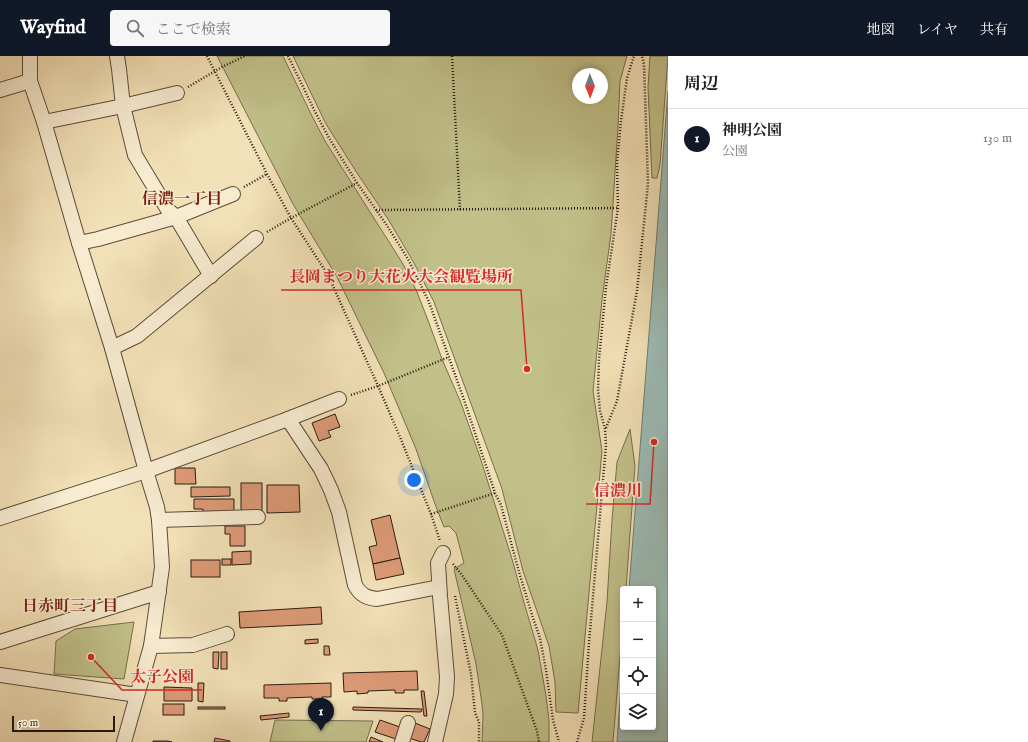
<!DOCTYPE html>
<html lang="ja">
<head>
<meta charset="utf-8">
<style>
  :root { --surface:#fff; --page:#f6f6f6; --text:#202124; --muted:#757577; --line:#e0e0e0; --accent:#111827 }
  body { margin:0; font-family:"IM FELL English","Noto Serif JP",serif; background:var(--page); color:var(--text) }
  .controls { position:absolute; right:12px; bottom:12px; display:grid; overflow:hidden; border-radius:4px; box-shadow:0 2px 6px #0003 }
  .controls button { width:36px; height:36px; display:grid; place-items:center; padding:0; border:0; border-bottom:1px solid var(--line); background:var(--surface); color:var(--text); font:20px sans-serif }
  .compass { position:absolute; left:572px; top:12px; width:36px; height:36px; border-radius:50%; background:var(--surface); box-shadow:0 2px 6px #0003; rotate:179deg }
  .scale { position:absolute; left:12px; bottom:10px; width:103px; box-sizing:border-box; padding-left:4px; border:2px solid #2a1b12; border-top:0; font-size:11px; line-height:14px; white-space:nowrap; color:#2a1b12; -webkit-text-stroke:3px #f7ebd0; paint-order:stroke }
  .you { position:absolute; left:414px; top:424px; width:14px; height:14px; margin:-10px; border:3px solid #fff; border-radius:50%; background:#1a73e8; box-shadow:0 0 0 6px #1a73e833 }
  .badge { display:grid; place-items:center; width:26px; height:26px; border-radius:50%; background:var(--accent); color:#fff; font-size:13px; font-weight:700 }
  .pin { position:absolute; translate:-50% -33px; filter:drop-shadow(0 1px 2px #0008) }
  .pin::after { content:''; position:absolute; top:21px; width:14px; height:12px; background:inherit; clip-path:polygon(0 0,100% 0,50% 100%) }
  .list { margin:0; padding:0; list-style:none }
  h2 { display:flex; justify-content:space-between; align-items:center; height:52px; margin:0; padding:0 16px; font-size:17px }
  h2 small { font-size:13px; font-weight:400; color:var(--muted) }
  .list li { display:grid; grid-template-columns:26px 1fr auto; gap:12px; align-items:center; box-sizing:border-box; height:60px; padding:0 16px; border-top:1px solid var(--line) }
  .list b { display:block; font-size:15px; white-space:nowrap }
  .list p { margin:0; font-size:13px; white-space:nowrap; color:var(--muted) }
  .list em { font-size:13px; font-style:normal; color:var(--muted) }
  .icon { flex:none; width:22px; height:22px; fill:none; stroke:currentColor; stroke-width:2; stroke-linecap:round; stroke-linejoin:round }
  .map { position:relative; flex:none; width:668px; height:686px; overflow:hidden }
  header { display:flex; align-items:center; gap:24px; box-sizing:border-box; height:56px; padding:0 20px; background:var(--accent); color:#fff }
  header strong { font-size:19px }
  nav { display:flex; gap:22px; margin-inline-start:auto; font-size:14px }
  .search { width:280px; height:36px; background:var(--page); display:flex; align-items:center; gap:10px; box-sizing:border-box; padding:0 14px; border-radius:4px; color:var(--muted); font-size:15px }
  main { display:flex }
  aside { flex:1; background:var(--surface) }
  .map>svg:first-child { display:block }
  .green { fill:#c1c089; stroke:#766e4e; fill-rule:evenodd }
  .water { fill:#9cbcb5; stroke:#6e7c74 }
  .building { fill:#dd9b77; stroke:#2a1b12 }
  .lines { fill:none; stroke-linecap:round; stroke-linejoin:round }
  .minor-casing { stroke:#5c4c3b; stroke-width:16 }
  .path { stroke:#2a1b12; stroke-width:2.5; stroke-dasharray:1 2; stroke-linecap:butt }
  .minor { stroke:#f7ebd0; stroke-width:14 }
  .labels { text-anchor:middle; stroke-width:3; stroke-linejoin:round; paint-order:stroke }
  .neighbourhood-label { font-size:16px; font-weight:bold; fill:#7a1f14; stroke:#f7ebd0 }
  .leader { fill:none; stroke:#d62828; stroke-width:1.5 }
  .callout-dot { fill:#d62828; stroke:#f7ebd0; stroke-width:1.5 }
  .callout-label { font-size:16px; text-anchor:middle; font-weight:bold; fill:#d62828; stroke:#f7ebd0; stroke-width:3; stroke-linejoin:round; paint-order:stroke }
</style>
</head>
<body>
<header>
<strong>Wayfind</strong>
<div class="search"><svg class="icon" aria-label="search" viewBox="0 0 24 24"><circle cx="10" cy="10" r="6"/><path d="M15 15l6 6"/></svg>ここで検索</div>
<nav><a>地図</a><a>レイヤ</a><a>共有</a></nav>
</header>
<main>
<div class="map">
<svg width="668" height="686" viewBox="0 0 668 686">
  <rect width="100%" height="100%" fill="#f2e0b6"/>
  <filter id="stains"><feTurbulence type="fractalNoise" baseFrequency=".005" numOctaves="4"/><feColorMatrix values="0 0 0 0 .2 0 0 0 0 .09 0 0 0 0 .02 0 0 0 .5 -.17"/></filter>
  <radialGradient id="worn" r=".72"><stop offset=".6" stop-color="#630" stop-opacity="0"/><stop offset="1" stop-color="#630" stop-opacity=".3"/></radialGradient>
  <g class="green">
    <path d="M217,0H283L311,58L325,85L403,208L417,236L429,267L442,303L461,347L480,401L512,503L525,550L538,594L546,640L549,664V686H482L483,659L482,648L476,608L454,513L464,507L456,477L449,470L444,471L435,448L416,393L384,317L337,221L293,148Z"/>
    <path d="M293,0H627L620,25L618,71L611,178L602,244L593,335L602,395L578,657L556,656L555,626L549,590L523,515L502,433L434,246L414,207L388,163L357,117L326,68ZM578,18H602V42H578Z"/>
    <path d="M650,0H668L660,109L657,122H652L648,31Z"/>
    <path d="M630,373L635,410L626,533H623V564L613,686H592L607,546L612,464L617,406Z"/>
    <path d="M134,566L124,623L54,618L56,585L75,573Z"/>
    <path d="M275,664L373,665L366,686H270Z"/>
  </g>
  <path class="water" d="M668,35V686H617L623,604V671H653V533H629Z"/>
  <g class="building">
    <path d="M335,358L340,371L328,375L331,381L319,385L312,367Z"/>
    <path d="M175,412H195L196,428H175Z"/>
    <rect x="241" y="427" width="21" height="29"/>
    <path d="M267,429H299L300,456L267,457Z"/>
    <path d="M191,431H230V440L191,441Z"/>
    <path d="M194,443H234V457L203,458V453H194Z"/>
    <path d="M390,459L400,502L373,508L369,491L377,489L371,464Z"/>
    <path d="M225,470H245V490H230V478H225Z"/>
    <path d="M251,495V508L232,509V496Z"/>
    <path d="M400,502L404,518L376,524L373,508Z"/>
    <rect x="222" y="503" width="9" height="6"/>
    <rect x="191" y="504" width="29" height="17"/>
    <path d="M321,551L322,568L240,572L239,556Z"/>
    <path d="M318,583V587L305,588V584Z"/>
    <path d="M324,590H329L330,599H324Z"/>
    <path d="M213,596H219L218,613L213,612Z"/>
    <rect x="221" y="596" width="6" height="17"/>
    <path d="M417,615L418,634H404V637H395V634L368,635V637L357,638V635L344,636L343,617Z"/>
    <path d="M198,627H204L203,646L198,645Z"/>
    <path d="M331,627V641H322L323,643H312V641L287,642V645H279V642H264V629Z"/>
    <path d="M164,631L192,632V645H164Z"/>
    <path d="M421,635H424L427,660H424Z"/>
    <rect x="163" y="648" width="21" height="11"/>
    <rect x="198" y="651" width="27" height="2"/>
    <path d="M353,651L422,653L421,656L353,654Z"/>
    <path d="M289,657V661L261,664L260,660Z"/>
    <path d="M380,664L400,671L396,683L375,676Z"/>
    <path d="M415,667L430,673L424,686H421L409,682Z"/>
    <path d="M371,681L383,686H369Z"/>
    <path d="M215,682L230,685V686H214Z"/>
    <path d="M153,685H167L172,686H153Z"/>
  </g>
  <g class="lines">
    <defs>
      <g id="minor">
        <path d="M30,0V25L44,66L79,187L112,292L146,415L157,451L159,464L162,511L155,562L151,590L124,686"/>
        <path d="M117,0L119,13L123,50L135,99L168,154L176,161L211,220"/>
        <path d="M0,34L30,25"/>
        <path d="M44,66L123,50L177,37"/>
        <path d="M79,187L98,183L176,161L233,138"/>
        <path d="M112,292L137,280L256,182"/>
        <path d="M288,363L321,413L331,434L339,456L355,529C360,539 367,542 377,543L439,531"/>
        <path d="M0,462L146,415L288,363L339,343"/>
        <path d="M159,464L258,461"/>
        <path d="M0,586L159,536"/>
        <path d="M151,590L193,589L227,578"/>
        <path d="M0,619L137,639"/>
        <path d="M402,686L408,667"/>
        <path d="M435,686L446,638L447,621L440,540L438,507L443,497"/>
      </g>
    </defs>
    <use href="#minor" class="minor-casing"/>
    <g class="path">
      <path d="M207,0L267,118L291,162L328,219L378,330L400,381L431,458L440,485"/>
      <path d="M288,0L307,39L314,54L329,82L357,127L386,168L398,187L408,203L429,246L463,341L495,437L501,449L519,516L533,562L540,582L546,614L553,664L559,686"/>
      <path d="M452,0L460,154"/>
      <path d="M188,31L222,11L245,0"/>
      <path d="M244,131L267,118"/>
      <path d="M376,154L618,152"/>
      <path d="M267,176L291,162L357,127"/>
      <path d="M351,339L378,330L449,301"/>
      <path d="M606,372L617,345L637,235L648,128L644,8L642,0"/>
      <path d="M431,458L495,437"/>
      <path d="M453,508L462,519L502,579L537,675L539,686"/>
      <path d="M455,540L471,618L475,657L479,666V686"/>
      <path d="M577,686L584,662L589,587L606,389L605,373L600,355L598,333L599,303L606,231L618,152L617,106L621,65L627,22L634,0"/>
    </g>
    <use href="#minor" class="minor"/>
  </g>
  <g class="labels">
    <g class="neighbourhood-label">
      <text x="182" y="148">信濃一丁目</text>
      <text x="70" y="555">日赤町三丁目</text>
    </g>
  </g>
  <path class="leader" d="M527 313L521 234H281M654 386L650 448H586M91 601L122 634H202"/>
  <g class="callout-dot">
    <circle cx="527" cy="313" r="4"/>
    <circle cx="654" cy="386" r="4"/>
    <circle cx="91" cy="601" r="4"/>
  </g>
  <g class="callout-label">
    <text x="401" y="226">長岡まつり大花火大会観覧場所</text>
    <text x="618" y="440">信濃川</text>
    <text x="162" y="626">太子公園</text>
  </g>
  <rect width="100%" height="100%" filter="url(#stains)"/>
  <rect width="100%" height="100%" fill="url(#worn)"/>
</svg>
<div class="controls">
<button>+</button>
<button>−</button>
<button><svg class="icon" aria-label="locate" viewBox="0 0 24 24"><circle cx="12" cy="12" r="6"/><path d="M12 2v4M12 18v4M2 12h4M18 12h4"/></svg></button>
<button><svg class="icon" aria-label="layers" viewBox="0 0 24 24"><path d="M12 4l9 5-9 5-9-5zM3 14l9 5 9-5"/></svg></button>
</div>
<svg class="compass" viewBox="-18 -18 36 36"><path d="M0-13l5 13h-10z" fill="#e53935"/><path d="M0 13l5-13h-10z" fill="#757577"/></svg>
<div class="scale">50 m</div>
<div class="you"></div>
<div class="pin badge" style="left:321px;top:675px">1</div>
</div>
<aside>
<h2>周辺<small></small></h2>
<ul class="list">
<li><span class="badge">1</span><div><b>神明公園</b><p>公園</p></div><em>130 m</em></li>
</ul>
</aside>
</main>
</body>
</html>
